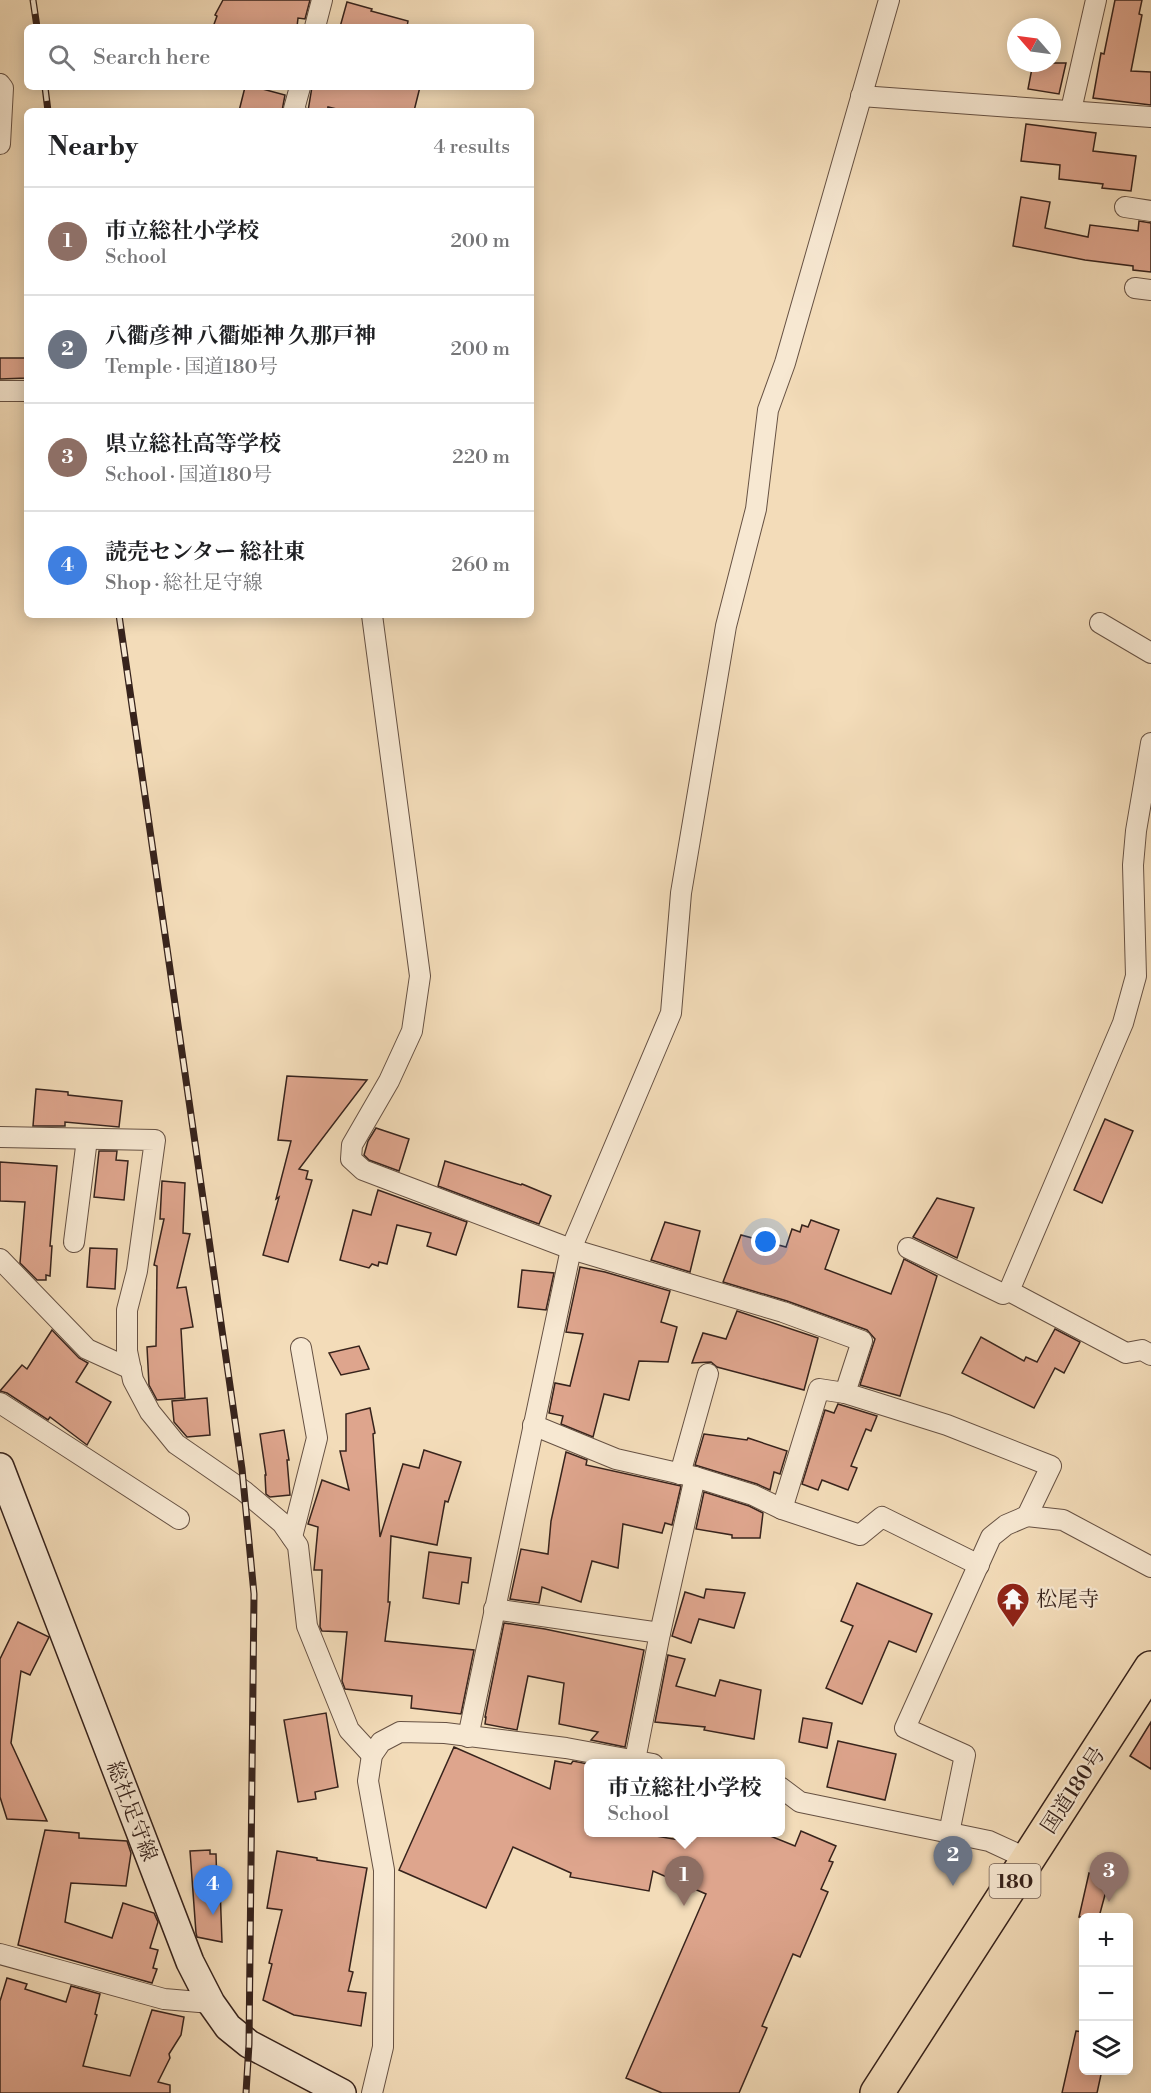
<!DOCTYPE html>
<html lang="en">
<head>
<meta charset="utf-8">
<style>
  :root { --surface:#fff; --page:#f6f6f6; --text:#202124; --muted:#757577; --line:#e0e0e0; --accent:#7c3aed }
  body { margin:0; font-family:"Libre Bodoni","Noto Serif JP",serif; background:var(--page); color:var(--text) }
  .controls { position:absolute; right:18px; bottom:18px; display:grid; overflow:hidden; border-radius:9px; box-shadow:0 3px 15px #0003 }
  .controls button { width:54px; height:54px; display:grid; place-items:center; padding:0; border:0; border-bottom:2px solid var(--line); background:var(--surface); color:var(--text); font:30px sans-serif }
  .compass { position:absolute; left:1007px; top:18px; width:54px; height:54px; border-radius:50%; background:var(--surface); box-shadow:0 3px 15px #0003; rotate:298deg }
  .you { position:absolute; left:766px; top:1242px; width:21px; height:21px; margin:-15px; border:4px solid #fff; border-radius:50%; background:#1a73e8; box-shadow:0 0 0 9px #1a73e833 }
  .badge { display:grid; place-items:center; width:39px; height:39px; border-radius:50%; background:var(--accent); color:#fff; font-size:20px; font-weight:700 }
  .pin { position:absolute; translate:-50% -50px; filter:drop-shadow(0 2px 3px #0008) }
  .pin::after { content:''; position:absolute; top:32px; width:21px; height:18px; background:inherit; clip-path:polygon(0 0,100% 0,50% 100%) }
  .popup { position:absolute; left:584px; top:1759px; width:201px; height:78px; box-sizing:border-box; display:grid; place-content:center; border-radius:9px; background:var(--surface); filter:drop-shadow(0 2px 4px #0005); font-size:20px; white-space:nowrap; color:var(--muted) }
  .popup b { font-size:22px; color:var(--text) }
  .popup::after { content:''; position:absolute; left:50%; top:100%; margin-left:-12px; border:12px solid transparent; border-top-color:var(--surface) }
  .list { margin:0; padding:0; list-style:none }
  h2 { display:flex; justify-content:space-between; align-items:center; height:78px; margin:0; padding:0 24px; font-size:26px }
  h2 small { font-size:20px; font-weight:400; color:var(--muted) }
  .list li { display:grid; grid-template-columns:39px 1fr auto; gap:18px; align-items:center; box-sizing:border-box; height:108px; padding:0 24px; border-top:2px solid var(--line) }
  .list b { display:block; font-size:22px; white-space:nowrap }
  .list p { margin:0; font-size:20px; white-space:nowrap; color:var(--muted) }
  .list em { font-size:20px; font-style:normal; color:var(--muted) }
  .icon { flex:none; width:33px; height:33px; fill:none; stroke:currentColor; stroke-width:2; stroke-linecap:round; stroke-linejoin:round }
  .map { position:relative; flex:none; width:1151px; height:2093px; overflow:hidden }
  .search { position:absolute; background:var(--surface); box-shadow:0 3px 15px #0003; left:24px; top:24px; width:510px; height:66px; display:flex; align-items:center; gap:15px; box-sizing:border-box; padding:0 21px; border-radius:9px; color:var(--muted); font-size:22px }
  .panel { position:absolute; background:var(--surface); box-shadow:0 3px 15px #0003; left:24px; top:108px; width:510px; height:510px; border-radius:9px }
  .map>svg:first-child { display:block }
  .building { fill:#dea58d; stroke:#37231c; stroke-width:1.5 }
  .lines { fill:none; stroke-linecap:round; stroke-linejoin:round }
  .minor-casing { stroke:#665143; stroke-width:22 }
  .secondary-casing { stroke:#37231c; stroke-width:30 }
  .trunk-casing { stroke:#37231c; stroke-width:36 }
  .minor { stroke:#f7e8d2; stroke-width:20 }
  .secondary { stroke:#f7e8d2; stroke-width:27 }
  .trunk { stroke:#f3dcb9; stroke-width:33 }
  .rail-casing { stroke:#37231c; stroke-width:7 }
  .rail { stroke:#f7e8d2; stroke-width:4.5; stroke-dasharray:14; stroke-linecap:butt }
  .labels { text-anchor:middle; stroke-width:4.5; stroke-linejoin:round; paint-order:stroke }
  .shield { fill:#f7e8d2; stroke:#715e53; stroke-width:1.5 }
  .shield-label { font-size:20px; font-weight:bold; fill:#37231c }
  .poi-label { font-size:21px; fill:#37231c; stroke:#f7e8d2; text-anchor:start }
  .street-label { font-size:21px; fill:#37231c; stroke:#f7e8d2 }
</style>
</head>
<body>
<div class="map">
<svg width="1151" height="2093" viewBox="0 0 1151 2093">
  <rect width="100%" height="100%" fill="#f3dcb9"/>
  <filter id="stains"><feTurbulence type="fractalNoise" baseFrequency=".00333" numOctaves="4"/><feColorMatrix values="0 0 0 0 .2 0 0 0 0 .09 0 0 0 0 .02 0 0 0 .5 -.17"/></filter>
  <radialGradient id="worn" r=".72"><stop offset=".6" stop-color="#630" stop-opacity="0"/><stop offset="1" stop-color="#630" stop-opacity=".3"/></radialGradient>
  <g class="building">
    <path d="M223,0H310L305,19L298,18L297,27H213L217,16L215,15Z"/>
    <path d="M1115,0H1142L1139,14L1142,15L1131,71L1151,72V105L1093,98L1101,53L1104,54Z"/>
    <path d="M347,2L372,9L371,11L408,21L407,27H340Z"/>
    <path d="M1033,63H1066L1059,94L1028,89Z"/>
    <path d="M245,87H255L285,95L282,111H239Z"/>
    <path d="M312,87H420L414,111H345L328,107L327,111H308Z"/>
    <path d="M1026,124L1096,133L1093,151L1136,156L1131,191L1102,188L1103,184L1059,179L1060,165L1021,161Z"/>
    <path d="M1021,197L1050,202L1045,228L1088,237L1090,225L1138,231L1139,221L1151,223V272L1133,270V266L1085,260L1013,246Z"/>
    <path d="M0,358H27V378L0,379Z"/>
    <path d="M287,1076L367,1080L299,1169L308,1171L306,1179L312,1180L288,1262L263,1255L279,1197L276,1199L291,1141L278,1140Z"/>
    <path d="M36,1089L68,1092V1095L122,1101L119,1127L65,1122V1126H33Z"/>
    <path d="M1105,1119L1133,1131L1102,1203L1074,1190Z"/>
    <path d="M376,1128L409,1139L399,1171L369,1160L364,1155L368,1141Z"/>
    <path d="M99,1151H117L116,1160L128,1161L124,1200L94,1197Z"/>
    <path d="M445,1161L521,1185L522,1184L551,1196L539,1224L438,1186Z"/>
    <path d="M0,1162L57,1166L50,1246H52L50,1276L46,1275V1280H37L20,1263L25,1202L0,1201Z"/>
    <path d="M162,1181L185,1183L183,1233L190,1234L177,1288L186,1287L193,1327L181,1329L185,1398L157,1400L149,1385L147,1347L156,1346L157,1266L154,1265L164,1219H160Z"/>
    <path d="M378,1190L467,1222L456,1255L427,1246L431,1233L397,1225L387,1264L379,1262L378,1266L372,1264L369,1268L340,1260L353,1210L371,1215Z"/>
    <path d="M937,1198L974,1208L957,1258L913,1237Z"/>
    <path d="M811,1220L839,1230L825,1269L891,1294L904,1259L937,1276L900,1396L860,1385L875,1339L867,1330L787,1301L723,1282L741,1235L786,1247L792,1229L800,1232L802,1225L808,1227Z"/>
    <path d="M665,1222L700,1231L690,1272L651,1260Z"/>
    <path d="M90,1248L117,1249L115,1289L87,1287Z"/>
    <path d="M580,1267L605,1272L670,1291L661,1322L677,1327L668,1362L639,1361L629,1400L604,1394L593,1437L561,1424L563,1416L549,1413L555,1383L570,1386L583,1334L566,1332Z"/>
    <path d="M522,1270L554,1273L546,1310L518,1307Z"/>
    <path d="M737,1311L818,1338L804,1390L717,1367L711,1362L692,1363L703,1333L726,1339Z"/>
    <path d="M1055,1329L1080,1342L1064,1373L1055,1368L1034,1408L962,1373L981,1337L1024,1361L1026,1357L1037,1362Z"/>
    <path d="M52,1330L79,1358L88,1363L76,1382L111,1402L87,1445L50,1417L48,1420L7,1393L0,1391L22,1365L27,1369Z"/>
    <path d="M359,1346L369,1369L341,1375L329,1353Z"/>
    <path d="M207,1398L210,1435L187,1437L174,1422L172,1401Z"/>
    <path d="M838,1404L877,1416L871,1431L866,1429L851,1466L857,1468L848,1490L822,1480L818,1490L802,1484L825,1410L834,1413Z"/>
    <path d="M370,1408L375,1433L373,1434L380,1537L403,1464L419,1468L424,1450L461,1462L448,1502L445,1501L437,1545L391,1536L388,1602H390L385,1641L474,1650L461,1714L411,1708L412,1696L345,1689L342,1681L347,1632L322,1631L320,1627L322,1570H314L318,1527L308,1524L322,1480L349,1490L340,1451H346V1414Z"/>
    <path d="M284,1430L289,1460H287L290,1495L270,1497L266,1494L265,1475H266L260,1434Z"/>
    <path d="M704,1434L747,1440L748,1438L787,1451L780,1474L774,1472L770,1490L757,1484L695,1465Z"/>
    <path d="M566,1452L587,1460L586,1465L681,1486L672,1525L665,1523L662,1533L623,1524L618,1568L592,1561L581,1602L542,1587L539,1603L510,1599L521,1549L548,1554L551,1521Z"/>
    <path d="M704,1492L749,1506L763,1513L760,1538H732V1535L696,1529Z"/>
    <path d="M429,1552L471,1558L468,1583L462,1582L459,1604L423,1598Z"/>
    <path d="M857,1583L932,1614L916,1652L889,1641L862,1704L826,1688L853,1626L841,1621Z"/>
    <path d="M706,1589L745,1593L734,1628L699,1619L691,1643L672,1636L685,1592L704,1598Z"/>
    <path d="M18,1622L49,1637L30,1675L21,1671L11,1743L47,1821L7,1819L0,1797V1659Z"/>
    <path d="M504,1623L545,1629L644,1650L625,1747L591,1740L598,1732L559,1724L564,1683L528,1676L517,1730L485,1724L486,1717H485Z"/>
    <path d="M668,1655L685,1659L676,1686L715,1696L720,1680L761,1690L754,1739L704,1730L705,1727L655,1722Z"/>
    <path d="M326,1713L338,1787L315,1792L316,1799L298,1802L284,1720Z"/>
    <path d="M803,1718L832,1723L827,1748L799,1742Z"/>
    <path d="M1151,1722V1769L1130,1756Z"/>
    <path d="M838,1741L896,1754L885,1800L827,1787Z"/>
    <path d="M454,1747L550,1789L555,1761L571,1764L573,1761L588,1764V1833H638L691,1842L692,1833H763L795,1846L801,1831L836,1846L829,1861L833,1862L821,1889L828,1892L800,1957L793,1954L762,2026L767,2028L739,2093H662L626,2078L706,1894L653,1871L649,1891L570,1877L571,1873L513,1847L486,1908L399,1870Z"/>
    <path d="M45,1830L79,1833V1838L127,1841L131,1853L126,1886L71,1883L65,1922L112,1938L123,1903L154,1913L158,1922L150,1948L158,1950L153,1968L157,1969L152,1983L18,1945Z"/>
    <path d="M210,1850V1854H216L217,1887H220L222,1942L197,1937L196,1933L190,1851Z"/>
    <path d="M277,1851L317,1858V1860L367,1868L349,1971L353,1972L348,1991L366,1993L361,2026L294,2015L263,2000L272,1964L269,1963L282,1910L267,1908Z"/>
    <path d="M1089,1873L1109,1880L1099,1917H1079Z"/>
    <path d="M7,1978L27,1984L25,1989L66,2002L71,1986L100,1994L95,2014L97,2015L83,2066L130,2076L152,2010L184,2017L181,2035L169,2054L170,2058L158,2082L170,2085V2093H0V2001Z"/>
    <path d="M1076,2031L1083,2032V2070H1102L1097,2093H1062Z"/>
  </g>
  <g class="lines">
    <defs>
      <g id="minor">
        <path d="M315,27L322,0"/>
        <path d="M0,84L3,88L0,144"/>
        <path d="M861,96L1151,117"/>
        <path d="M1071,110L1096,0"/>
        <path d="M296,111L294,109L300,87"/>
        <path d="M1125,207L1151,211"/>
        <path d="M1135,288L1151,290"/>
        <path d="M0,391H27"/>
        <path d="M372,615L420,976L412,1031L389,1081L352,1145L351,1159L363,1170L571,1249L783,1312L862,1341L845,1393L947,1425L1051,1466L1027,1516L1063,1520L1151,1567"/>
        <path d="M1100,623L1151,653"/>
        <path d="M1151,743L1136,831L1133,865L1136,976L1123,1023L1009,1291L1126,1353L1142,1350L1151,1355"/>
        <path d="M0,1137L155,1140L137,1271L127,1310V1351L133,1380L150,1412L176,1444L244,1491L282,1523L298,1546L307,1626L349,1730L372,1755"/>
        <path d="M74,1242L87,1139"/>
        <path d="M908,1248L1003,1294L1009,1291"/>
        <path d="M0,1259L87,1349L131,1369"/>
        <path d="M0,1403L179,1519"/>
        <path d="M533,1425L616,1459L695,1477L753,1495L782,1509L860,1535L882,1517L979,1565"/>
        <path d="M680,1474L708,1374"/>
        <path d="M782,1509L819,1389L845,1393"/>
        <path d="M292,1537L317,1438L301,1348"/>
        <path d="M494,1609L660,1633"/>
        <path d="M468,1737L571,1249L671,1013L681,893L726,626L756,509L768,410L785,363L889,0"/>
        <path d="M635,1760L660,1633L695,1477"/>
        <path d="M780,1787L800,1802L989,1841L1028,1859"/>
        <path d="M949,1833L965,1755L905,1728L991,1537L1006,1525L1027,1516"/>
        <path d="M0,1954L164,1999L211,2003"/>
        <path d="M372,2093L383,2047L384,1870L368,1781L372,1755L381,1742L400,1732L445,1733L566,1748L653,1764"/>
      </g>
      <path id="secondary" d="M0,1467L190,1962L211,2003L228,2027L249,2044L342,2093"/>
      <path id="trunk" d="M877,2093L1151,1668"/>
    </defs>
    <use href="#minor" class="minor-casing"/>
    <use href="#secondary" class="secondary-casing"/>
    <use href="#trunk" class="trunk-casing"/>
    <use href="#minor" class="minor"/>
    <use href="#secondary" class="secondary"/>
    <use href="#trunk" class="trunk"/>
    <defs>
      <g id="rail">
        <path d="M33,0L37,27"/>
        <path d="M45,87L48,111"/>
        <path d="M119,615L242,1469L254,1594L249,2044L246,2093"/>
      </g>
    </defs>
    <use href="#rail" class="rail-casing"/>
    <use href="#rail" class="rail"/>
  </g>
  <defs>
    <symbol id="temple-pin" viewBox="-11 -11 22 30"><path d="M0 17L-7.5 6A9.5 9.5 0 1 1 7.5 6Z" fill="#8f2418" stroke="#f7e8d2"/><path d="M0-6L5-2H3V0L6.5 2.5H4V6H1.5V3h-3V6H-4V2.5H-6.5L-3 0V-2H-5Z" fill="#fff"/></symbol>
  </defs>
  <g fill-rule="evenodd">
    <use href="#temple-pin" x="994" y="1580" width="38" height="52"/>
  </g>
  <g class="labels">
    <rect class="shield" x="989.5" y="1864" width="51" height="34" rx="4.5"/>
    <g class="shield-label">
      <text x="1015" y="1888">180</text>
    </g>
    <g class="poi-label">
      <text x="1036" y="1606">松尾寺</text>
    </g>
    <g class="street-label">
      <text transform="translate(1073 1790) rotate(-57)" y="7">国道180号</text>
      <text transform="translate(132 1811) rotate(69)" y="7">総社足守線</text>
    </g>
  </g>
  <rect width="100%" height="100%" filter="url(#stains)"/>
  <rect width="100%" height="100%" fill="url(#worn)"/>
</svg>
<div class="controls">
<button>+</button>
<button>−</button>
<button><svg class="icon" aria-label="layers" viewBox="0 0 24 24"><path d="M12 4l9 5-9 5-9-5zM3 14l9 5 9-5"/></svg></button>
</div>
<svg class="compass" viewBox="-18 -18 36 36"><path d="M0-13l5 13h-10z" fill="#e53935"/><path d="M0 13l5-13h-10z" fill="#757577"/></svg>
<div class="you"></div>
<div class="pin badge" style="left:684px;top:1906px;background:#8d6e63">1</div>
<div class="popup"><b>市立総社小学校</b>School</div>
<div class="pin badge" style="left:953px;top:1886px;background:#6b7280">2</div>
<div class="pin badge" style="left:1109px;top:1902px;background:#8d6e63">3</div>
<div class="pin badge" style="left:213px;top:1915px;background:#3f7fe0">4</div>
<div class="search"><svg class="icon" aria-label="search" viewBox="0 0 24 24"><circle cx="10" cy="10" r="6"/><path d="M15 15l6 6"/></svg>Search here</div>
<section class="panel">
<h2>Nearby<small>4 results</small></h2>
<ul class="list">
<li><span class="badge" style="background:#8d6e63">1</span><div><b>市立総社小学校</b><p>School</p></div><em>200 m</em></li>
<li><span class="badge" style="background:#6b7280">2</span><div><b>八衢彦神 八衢姫神 久那戸神</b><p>Temple · 国道180号</p></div><em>200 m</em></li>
<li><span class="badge" style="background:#8d6e63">3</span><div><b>県立総社高等学校</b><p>School · 国道180号</p></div><em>220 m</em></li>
<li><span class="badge" style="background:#3f7fe0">4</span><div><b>読売センター 総社東</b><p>Shop · 総社足守線</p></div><em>260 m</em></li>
</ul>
</section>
</div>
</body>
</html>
